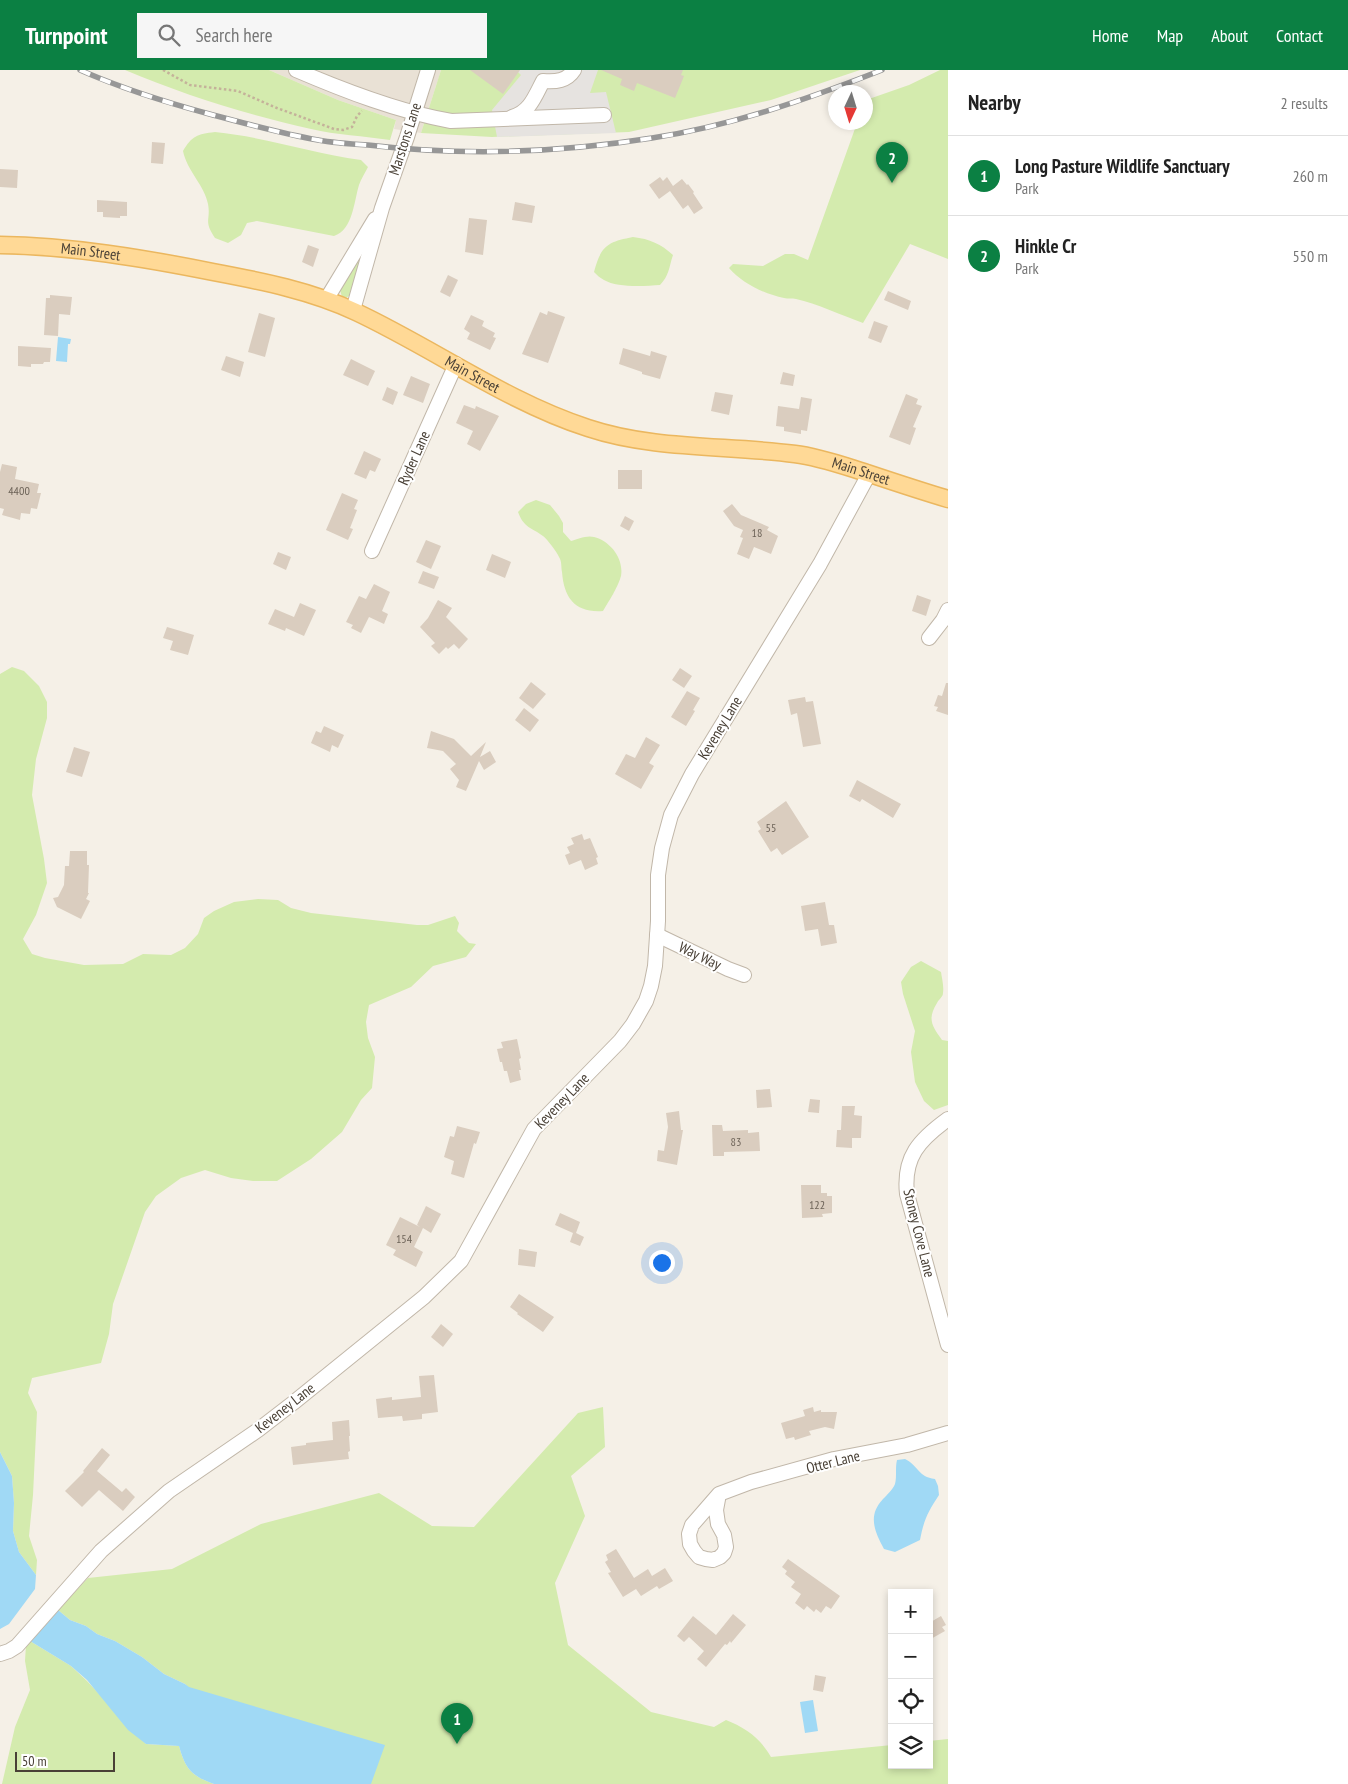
<!DOCTYPE html>
<html lang="en">
<head>
<meta charset="utf-8">
<style>
  :root { --surface:#fff; --page:#f6f6f6; --text:#222; --muted:#767676; --line:#e0e0e0; --accent:#0b8043 }
  body { margin:0; font-family:"PT Sans Narrow",sans-serif; background:var(--page); color:var(--text) }
  .controls { position:absolute; right:15px; bottom:15px; display:grid; overflow:hidden; border-radius:0px; box-shadow:0 2px 8px #0003 }
  .controls button { width:45px; height:45px; display:grid; place-items:center; padding:0; border:0; border-bottom:1px solid var(--line); background:var(--surface); color:var(--text); font:25px sans-serif }
  .compass { position:absolute; left:828px; top:15px; width:45px; height:45px; border-radius:50%; background:var(--surface); box-shadow:0 2px 8px #0003; rotate:184deg }
  .scale { position:absolute; left:15px; bottom:12px; width:100px; box-sizing:border-box; padding-left:5px; border:2px solid #494036; border-top:0; font-size:14px; line-height:18px; white-space:nowrap; color:#494036; -webkit-text-stroke:4px #fff; paint-order:stroke }
  .you { position:absolute; left:661px; top:1192px; width:18px; height:18px; margin:-12px; border:4px solid #fff; border-radius:50%; background:#1a73e8; box-shadow:0 0 0 8px #1a73e833 }
  .badge { display:grid; place-items:center; width:32px; height:32px; border-radius:50%; background:var(--accent); color:#fff; font-size:16px; font-weight:700 }
  .pin { position:absolute; translate:-50% -41px; filter:drop-shadow(0 1px 2px #0008) }
  .pin::after { content:''; position:absolute; top:26px; width:18px; height:15px; background:inherit; clip-path:polygon(0 0,100% 0,50% 100%) }
  .list { margin:0; padding:0; list-style:none }
  h2 { display:flex; justify-content:space-between; align-items:center; height:65px; margin:0; padding:0 20px; font-size:21px }
  h2 small { font-size:16px; font-weight:400; color:var(--muted) }
  .list li { display:grid; grid-template-columns:32px 1fr auto; gap:15px; align-items:center; box-sizing:border-box; height:80px; padding:0 20px; border-top:1px solid var(--line) }
  .list b { display:block; font-size:19px; white-space:nowrap }
  .list p { margin:0; font-size:16px; white-space:nowrap; color:var(--muted) }
  .list em { font-size:16px; font-style:normal; color:var(--muted) }
  .icon { flex:none; width:28px; height:28px; fill:none; stroke:currentColor; stroke-width:2; stroke-linecap:round; stroke-linejoin:round }
  .map { position:relative; flex:none; width:948px; height:1714px; overflow:hidden }
  header { display:flex; align-items:center; gap:30px; box-sizing:border-box; height:70px; padding:0 25px; background:var(--accent); color:#fff }
  header strong { font-size:24px }
  nav { display:flex; gap:28px; margin-inline-start:auto; font-size:18px }
  .search { width:350px; height:45px; background:var(--page); display:flex; align-items:center; gap:12px; box-sizing:border-box; padding:0 18px; border-radius:0px; color:var(--muted); font-size:19px }
  main { display:flex }
  aside { flex:1; background:var(--surface) }
  .map>svg:first-child { display:block }
  .residential { fill:#e9e1d5 }
  .green { fill:#d4ebae }
  .parking { fill:#e6e3e0 }
  .water { fill:#a0d9f5 }
  .building { fill:#dacdbf }
  .lines { fill:none; stroke-linecap:round; stroke-linejoin:round }
  .minor-casing { stroke:#c1b7a9; stroke-width:16 }
  .major-casing { stroke:#ebb75f; stroke-width:19 }
  .path { stroke:#c4b29a; stroke-width:2.5; stroke-dasharray:2.5 2.5; stroke-linecap:butt }
  .minor { stroke:#fff; stroke-width:14 }
  .major { stroke:#ffd996; stroke-width:16 }
  .rail-casing { stroke:#979797; stroke-width:5.5 }
  .rail { stroke:#fff; stroke-width:4; stroke-dasharray:11; stroke-linecap:butt }
  .labels { text-anchor:middle; stroke-width:4; stroke-linejoin:round; paint-order:stroke }
  .number-label { font-size:12px; fill:#6d6358 }
  .street-label { font-size:15px; fill:#494036; stroke:#fff }
</style>
</head>
<body>
<header>
<strong>Turnpoint</strong>
<div class="search"><svg class="icon" aria-label="search" viewBox="0 0 24 24"><circle cx="10" cy="10" r="6"/><path d="M15 15l6 6"/></svg>Search here</div>
<nav><a>Home</a><a>Map</a><a>About</a><a>Contact</a></nav>
</header>
<main>
<div class="map">
<svg width="948" height="1714" viewBox="0 0 948 1714">
  <rect width="100%" height="100%" fill="#f5f0e7"/>
  <path class="residential" d="M269,0H441L421,63L394,59L396,50L338,30Z"/>
  <g class="green">
    <path d="M125,0H269L338,30L396,50L390,70C364,66 336,65 311,59C248,45 184,25 125,0Z"/>
    <path d="M441,0H860L771,30L629,62L492,67L421,63Z"/>
    <path d="M940,0H948V189L910,174L863,253C843,246 816,233 796,229C792,228 788,229 784,228C764,224 742,213 729,198L733,194L763,196L785,184H794L808,190L857,53L866,52V30L909,15Z"/>
    <path d="M215,62C265,67 312,83 361,90L368,97C365,103 361,109 359,115C354,131 353,160 334,166L257,151L247,153L241,165L228,173L215,168C203,150 211,151 208,134C205,116 187,101 183,81C192,66 197,64 215,62Z"/>
    <path d="M633,167C650,169 661,174 673,185C669,197 669,206 660,215C645,216 617,218 604,210C600,208 597,205 594,202C601,176 607,172 633,167Z"/>
    <path d="M362,184L363,187L350,225L346,228L342,227L340,220L360,185Z"/>
    <path d="M536,430L550,435L559,446L563,453V462L571,471C577,469 587,465 594,467C610,471 624,488 621,506C618,517 609,531 603,541C576,543 564,529 562,502C561,498 562,491 559,487C557,482 547,469 543,466C531,457 524,458 518,442L526,434Z"/>
    <path d="M12,597L24,601L39,616L47,632V648L36,689L32,725L44,789L47,813L36,845L23,869L32,884L45,888L84,895L123,894L143,884L171,885L185,878L198,864L204,848L214,841L234,832L258,829L278,830L291,838L311,843L417,855H428L455,846L459,853L457,861L469,873L476,874L466,887L433,896L411,917L369,935L366,952L368,968L375,987L372,1018L361,1030L342,1062L311,1089L277,1111H253L231,1108L205,1100L181,1108L156,1126L145,1142L113,1234L109,1264L101,1293L32,1308L28,1323L37,1342L33,1425L29,1466L37,1490L36,1505L19,1482L13,1461L14,1433L12,1406L0,1382V604Z"/>
    <path d="M921,891L941,902C942,909 944,916 943,923C943,927 939,929 937,933C927,949 932,956 942,970L948,971V1035L934,1040L924,1031L915,1012L911,982L915,961L903,924L901,912L911,897Z"/>
    <path d="M603,1337L605,1377L571,1406L585,1446L555,1513L568,1575L651,1642L714,1657L726,1650C746,1658 760,1668 771,1687L892,1675V1695H929V1671L948,1669V1714H281L185,1614L164,1604L142,1587L115,1571L97,1564L86,1556L70,1550L58,1540L88,1508L172,1499L261,1454L379,1423L432,1456L474,1457L578,1343Z"/>
    <path d="M30,1571L71,1596L87,1611L146,1674L179,1676C185,1698 191,1706 214,1714H2L15,1657L30,1620L25,1591L26,1575Z"/>
  </g>
  <path class="parking" d="M516,0H598L590,23L606,22L616,63L497,67L492,40L521,5Z"/>
  <g class="water">
    <path d="M58,267L71,269L70,274H68L67,292L56,291Z"/>
    <path d="M0,1382L12,1406L14,1433L13,1461L19,1482L36,1505L35,1519L9,1554L0,1559Z"/>
    <path d="M905,1389C918,1395 918,1407 935,1409L938,1416L939,1425C928,1442 924,1449 920,1470L895,1482L884,1479C875,1462 867,1446 883,1429C887,1425 893,1419 895,1414C897,1406 895,1398 897,1390Z"/>
    <path d="M58,1540L70,1550L86,1556L97,1564L115,1571L142,1587L164,1604L185,1614L189,1617L385,1675L371,1714H214C191,1706 185,1698 179,1676L146,1674L128,1660L87,1610L71,1596L30,1571Z"/>
    <path d="M813,1630L818,1661L805,1663L800,1632Z"/>
  </g>
  <g class="building">
    <path d="M470,0H520L503,24Z"/>
    <path d="M601,0H683L681,5L684,6L675,28L637,13L634,21L620,15L622,9Z"/>
    <path d="M152,72L165,73L163,94L151,93Z"/>
    <path d="M0,99L18,100L17,118L0,117Z"/>
    <path d="M660,107L663,111L667,107L673,116L682,109L687,115L688,114L694,122L693,123L703,138L694,144L688,135L683,139L670,121L659,129L649,115Z"/>
    <path d="M97,130L127,132V146H120V148L103,147V142H97Z"/>
    <path d="M515,132L535,136L532,153L512,150Z"/>
    <path d="M469,148L487,150L483,185L465,182Z"/>
    <path d="M308,175L319,179L313,197L302,192Z"/>
    <path d="M448,205L458,210L450,227L440,222Z"/>
    <path d="M888,221L911,231L908,240L884,230Z"/>
    <path d="M50,225L72,227L70,245L59,244L58,266L44,265L46,228H50Z"/>
    <path d="M548,241L565,247L548,293L522,284L540,242L547,245Z"/>
    <path d="M259,243L275,248L265,287L248,282Z"/>
    <path d="M471,245L484,251L482,256L495,263L493,267L496,268L490,280L467,269L470,263L464,259Z"/>
    <path d="M874,251L888,256L881,273L868,268Z"/>
    <path d="M18,276L51,278L50,292H44L43,294H31V297L18,296Z"/>
    <path d="M623,278L650,286L651,281L667,286L660,309L642,304V302L619,294Z"/>
    <path d="M226,286L244,292L240,307L221,300Z"/>
    <path d="M351,289L375,301L368,316L343,305Z"/>
    <path d="M783,302L795,305L793,316L780,314Z"/>
    <path d="M411,306L430,314L423,333L403,325Z"/>
    <path d="M387,317L398,322L393,335L382,330Z"/>
    <path d="M715,322L733,325L729,345L711,341Z"/>
    <path d="M906,324L918,329L916,334L922,336L913,357L916,358L910,375L889,367Z"/>
    <path d="M801,327L812,329L807,361L801,360V364L784,361V357L776,356L778,336L799,339Z"/>
    <path d="M464,335L475,339L476,336L499,346L480,381L467,374L473,361L456,353Z"/>
    <path d="M364,381L381,389L375,402L370,400L366,409L354,404Z"/>
    <path d="M2,394L17,397L15,409L39,414L37,423H41L37,439L31,438L30,444L21,443L20,450L2,445L4,439L0,438V402Z"/>
    <rect x="618" y="400" width="24" height="19"/>
    <path d="M342,423L358,430L354,439L357,440L350,458L353,459L348,470L326,460Z"/>
    <path d="M732,434L741,445L769,457L767,460L778,466L771,484L754,477L749,489L737,484L743,468L740,467L743,460L734,456L723,441Z"/>
    <path d="M625,446L634,451L629,461L620,456Z"/>
    <path d="M426,470L441,476L431,499L416,492Z"/>
    <path d="M278,482L291,487L286,500L273,494Z"/>
    <path d="M492,484L511,492L505,508L486,500Z"/>
    <path d="M423,501L439,507L434,519L418,513Z"/>
    <path d="M374,514L390,522L382,541L388,544L384,554L369,547L361,563L351,558L353,555L346,552L359,526L366,529Z"/>
    <path d="M917,525L931,530L926,546L912,541Z"/>
    <path d="M438,530L452,538L446,547L468,569L459,579L454,574L448,579L446,577L439,584L431,576L435,573L420,557L428,548Z"/>
    <path d="M300,533L316,540L304,566L286,558L285,561L268,554L275,539L294,547Z"/>
    <path d="M167,557L194,565L188,585L170,580L173,571L163,568Z"/>
    <path d="M680,598L692,606L684,618L672,610Z"/>
    <path d="M531,612L546,624L533,639L519,628Z"/>
    <path d="M946,613H948V645L936,641L938,637L934,636L938,625L942,626Z"/>
    <path d="M687,621L700,628L693,640L695,641L686,656L671,647Z"/>
    <path d="M805,627L806,632L813,631L821,674L803,677L797,643L791,645L788,630Z"/>
    <path d="M524,638L539,650L530,662L515,650Z"/>
    <path d="M324,656L344,665L338,678L332,675L330,682L311,673L316,661L321,663Z"/>
    <path d="M431,661L454,669L471,686L486,672L480,687L490,681L496,692L484,700L479,691L466,721L456,717L459,710L450,699L456,694L443,681L427,678Z"/>
    <path d="M646,667L660,675L649,693L654,696L641,719L615,704L626,684L635,688Z"/>
    <path d="M74,677L90,682L82,707L66,702Z"/>
    <path d="M857,710L901,734L893,748L862,729L860,732L849,726Z"/>
    <path d="M786,731L809,767L782,785L777,778L771,782L758,761L761,759L757,752Z"/>
    <path d="M582,764L584,770L590,768L598,787L596,788L598,794L585,800L581,790L569,795L565,785L570,783L567,777L574,774L571,768Z"/>
    <path d="M70,781H87V795H89L88,823H89L86,829L90,831L81,849L57,837L53,828L58,827L64,815L65,796H69Z"/>
    <path d="M825,832L829,855H834L837,873L821,876L818,859L805,861L801,836Z"/>
    <path d="M517,969L521,988L519,989L521,1000H519L521,1010L510,1013L507,1001H504L502,992H500L497,979L503,978L501,972Z"/>
    <path d="M770,1019L772,1037L757,1038L756,1020Z"/>
    <path d="M810,1029L820,1030L819,1043L808,1042Z"/>
    <path d="M842,1036H855L854,1045L862,1046L861,1068H852V1078L836,1077L837,1060H841Z"/>
    <path d="M679,1041L681,1060H683L677,1095L657,1091L658,1080L664,1081L668,1057L666,1043Z"/>
    <path d="M712,1055H722L723,1061L748,1060V1063L759,1062L760,1081L724,1082V1086H713Z"/>
    <path d="M457,1056L480,1062L476,1074L474,1073L464,1108L451,1104L454,1091L444,1087L450,1066L454,1067Z"/>
    <path d="M801,1115H821V1123H827V1126H832V1143L822,1144L823,1147L802,1148Z"/>
    <path d="M426,1136L441,1144L431,1163L423,1158L414,1177L423,1182L416,1197L393,1185L396,1180L386,1175L400,1147L420,1157L417,1155Z"/>
    <path d="M560,1143L580,1152L576,1163L584,1167L580,1176L570,1172L573,1163L555,1155Z"/>
    <path d="M519,1179L537,1182L535,1197L518,1195Z"/>
    <path d="M519,1224L554,1247L543,1262L517,1244L518,1243L510,1237Z"/>
    <path d="M441,1254L453,1264L443,1277L431,1267Z"/>
    <path d="M434,1305L438,1342L422,1344V1349L403,1351L402,1346L378,1348L376,1329L392,1327V1330L421,1327L419,1306Z"/>
    <path d="M813,1337L814,1342L821,1340V1342H837L834,1359L825,1357L809,1361L811,1365L795,1370L794,1367L786,1369L781,1353L805,1346L803,1340Z"/>
    <path d="M349,1350L350,1366H349L350,1381L348,1382L349,1389L293,1395L291,1377L306,1375V1373L333,1370L332,1352Z"/>
    <path d="M102,1378L110,1385L97,1401L122,1422L126,1418L135,1427L123,1441L99,1420L82,1437L65,1421L84,1402L83,1401Z"/>
    <path d="M616,1479L634,1508L648,1499L652,1506L665,1498L673,1511L659,1519L657,1516L641,1526L636,1519L623,1527L608,1503L611,1502L605,1492L608,1490L606,1485Z"/>
    <path d="M788,1489L840,1526L831,1539L826,1536L821,1543L816,1539L814,1542L807,1536L804,1540L795,1533L801,1524L791,1517L795,1512L785,1504L787,1501L782,1497Z"/>
    <path d="M733,1544L746,1555L731,1573L730,1571L727,1575L725,1574L706,1597L697,1589L704,1581L689,1567L684,1572L677,1566L693,1546L716,1565Z"/>
    <path d="M941,1546L946,1555L942,1557L945,1561L929,1570V1553Z"/>
    <path d="M815,1605L826,1607L823,1622L813,1620Z"/>
  </g>
  <g class="lines">
    <defs>
      <g id="minor">
        <path d="M296,0C345,21 399,42 451,51L604,45"/>
        <path d="M512,47C530,42 535,26 543,11C556,12 567,11 574,0"/>
        <path d="M326,230L375,149"/>
        <path d="M353,240L382,138L407,67L428,0"/>
        <path d="M372,481L456,294"/>
        <path d="M929,568L943,550L948,540"/>
        <path d="M657,865L728,899L744,905"/>
        <path d="M948,1049C919,1070 903,1087 907,1124L948,1275"/>
        <path d="M719,1424L716,1440L718,1454L724,1465L726,1477L724,1483L720,1487L713,1490L706,1489L699,1487L694,1481L690,1474L689,1464L692,1455L719,1424L751,1412L834,1389L907,1375L948,1363"/>
        <path d="M0,1584L9,1581L17,1576L101,1481L169,1421L258,1360L293,1333L424,1227L461,1191L534,1059L620,971L633,954L646,931L651,916L655,896L658,851V805L662,778L671,745L692,704L820,494L869,404"/>
      </g>
      <g id="major">
        <path id="s1" d="M0,175C71,176 143,188 213,202C261,211 312,221 356,242C433,278 507,332 588,358C654,380 727,375 795,384C820,387 844,396 867,403C894,412 921,421 948,429"/>
      </g>
    </defs>
    <use href="#minor" class="minor-casing"/>
    <use href="#major" class="major-casing"/>
    <path class="path" d="M163,0L190,15L238,21L277,38L334,59L343,60L352,57L357,46L362,41"/>
    <use href="#minor" class="minor"/>
    <use href="#major" class="major"/>
    <defs>
      <path id="rail" d="M80,0C123,19 168,33 213,45C248,54 283,64 318,70C334,73 351,74 368,75C462,86 558,83 652,68C731,56 808,29 882,0"/>
    </defs>
    <use href="#rail" class="rail-casing"/>
    <use href="#rail" class="rail"/>
  </g>
  <g class="labels">
    <g class="number-label">
      <text x="19" y="425">4400</text>
      <text x="757" y="467">18</text>
      <text x="771" y="762">55</text>
      <text x="736" y="1076">83</text>
      <text x="817" y="1139">122</text>
      <text x="404" y="1173">154</text>
    </g>
    <g class="street-label">
      <text transform="translate(405 69) rotate(-72)" y="5">Marstons Lane</text>
      <text dy="5" stroke="none"><textPath href="#s1" startOffset="91">Main Street</textPath></text>
      <text dy="5" stroke="none"><textPath href="#s1" startOffset="496">Main Street</textPath></text>
      <text transform="translate(414 388) rotate(-66)" y="5">Ryder Lane</text>
      <text dy="5" stroke="none"><textPath href="#s1" startOffset="901">Main Street</textPath></text>
      <text transform="translate(720 658) rotate(-59)" y="5">Keveney Lane</text>
      <text transform="translate(700 886) rotate(26)" y="5">Way Way</text>
      <text transform="translate(562 1031) rotate(-46)" y="5">Keveney Lane</text>
      <text transform="translate(919 1163) rotate(76)" y="5">Stoney Cove Lane</text>
      <text transform="translate(285 1338) rotate(-38)" y="5">Keveney Lane</text>
      <text transform="translate(833 1392) rotate(-14)" y="5">Otter Lane</text>
    </g>
  </g>
</svg>
<div class="controls">
<button>+</button>
<button>−</button>
<button><svg class="icon" aria-label="locate" viewBox="0 0 24 24"><circle cx="12" cy="12" r="6"/><path d="M12 2v4M12 18v4M2 12h4M18 12h4"/></svg></button>
<button><svg class="icon" aria-label="layers" viewBox="0 0 24 24"><path d="M12 4l9 5-9 5-9-5zM3 14l9 5 9-5"/></svg></button>
</div>
<svg class="compass" viewBox="-18 -18 36 36"><path d="M0-13l5 13h-10z" fill="#e53935"/><path d="M0 13l5-13h-10z" fill="#767676"/></svg>
<div class="scale">50 m</div>
<div class="you"></div>
<div class="pin badge" style="left:457px;top:1674px">1</div>
<div class="pin badge" style="left:892px;top:113px">2</div>
</div>
<aside>
<h2>Nearby<small>2 results</small></h2>
<ul class="list">
<li><span class="badge">1</span><div><b>Long Pasture Wildlife Sanctuary</b><p>Park</p></div><em>260 m</em></li>
<li><span class="badge">2</span><div><b>Hinkle Cr</b><p>Park</p></div><em>550 m</em></li>
</ul>
</aside>
</main>
</body>
</html>
